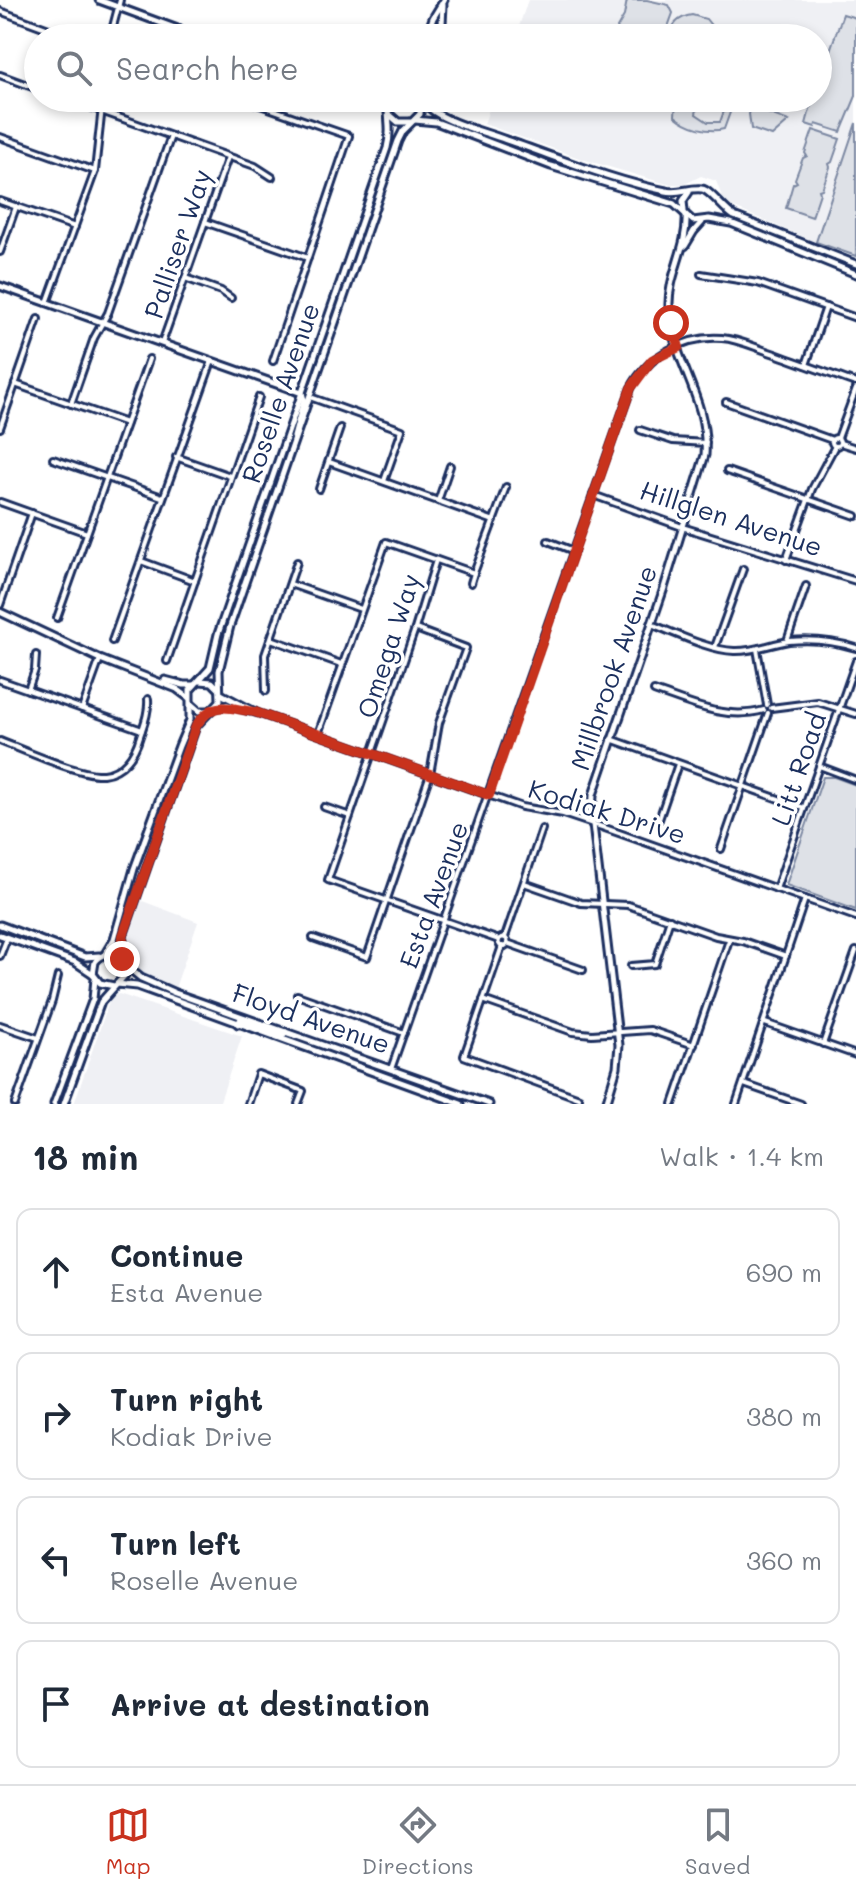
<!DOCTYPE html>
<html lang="en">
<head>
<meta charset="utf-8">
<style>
  :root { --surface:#fff; --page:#f2f2f3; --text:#1f2937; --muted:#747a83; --line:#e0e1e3; --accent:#c8321e }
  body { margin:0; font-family:Mali,sans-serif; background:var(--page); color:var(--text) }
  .stop { position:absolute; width:24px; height:24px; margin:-18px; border:6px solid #c8321e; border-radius:50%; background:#fff }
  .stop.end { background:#c8321e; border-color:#fff; box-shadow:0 2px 8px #0008 }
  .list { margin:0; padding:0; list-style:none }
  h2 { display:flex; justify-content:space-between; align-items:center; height:104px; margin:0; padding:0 32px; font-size:34px }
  h2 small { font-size:26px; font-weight:400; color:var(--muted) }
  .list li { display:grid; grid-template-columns:52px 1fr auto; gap:24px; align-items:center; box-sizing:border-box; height:128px; margin:0 16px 16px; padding:0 16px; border:2px solid var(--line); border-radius:16px }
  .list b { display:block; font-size:30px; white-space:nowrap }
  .list p { margin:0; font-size:26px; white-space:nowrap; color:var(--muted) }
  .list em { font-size:26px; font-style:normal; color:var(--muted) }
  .icon { flex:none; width:44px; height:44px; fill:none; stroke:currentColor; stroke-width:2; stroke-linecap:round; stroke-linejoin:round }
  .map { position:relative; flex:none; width:856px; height:1104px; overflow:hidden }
  .search { position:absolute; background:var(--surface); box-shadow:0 4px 12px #0003; left:24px; right:24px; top:24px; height:88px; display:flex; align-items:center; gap:20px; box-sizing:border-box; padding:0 28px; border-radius:44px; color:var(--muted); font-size:30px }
  .sheet { height:680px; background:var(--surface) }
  nav { display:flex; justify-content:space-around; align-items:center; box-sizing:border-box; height:112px; border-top:2px solid var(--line); background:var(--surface); font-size:22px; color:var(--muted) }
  nav a { display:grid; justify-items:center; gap:4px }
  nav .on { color:var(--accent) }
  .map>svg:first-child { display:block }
  .built { fill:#eff0f4 }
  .green { fill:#dee1e7; stroke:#7c88a2; stroke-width:2 }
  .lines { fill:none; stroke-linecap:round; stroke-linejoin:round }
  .street-casing { stroke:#1b2f5e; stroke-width:10 }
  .secondary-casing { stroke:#1b2f5e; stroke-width:11 }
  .street { stroke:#fff; stroke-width:4 }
  .secondary { stroke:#fff; stroke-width:5 }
  .route { stroke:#c8321e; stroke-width:10 }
  .labels { text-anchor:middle; stroke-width:7; stroke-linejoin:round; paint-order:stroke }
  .street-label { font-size:26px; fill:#1b2f5e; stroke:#fff }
</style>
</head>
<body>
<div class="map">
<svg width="856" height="1104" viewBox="0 0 856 1104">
  <rect width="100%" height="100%" fill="#fff"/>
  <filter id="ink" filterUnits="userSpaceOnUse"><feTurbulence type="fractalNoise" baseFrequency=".0125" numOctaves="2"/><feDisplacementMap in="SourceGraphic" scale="16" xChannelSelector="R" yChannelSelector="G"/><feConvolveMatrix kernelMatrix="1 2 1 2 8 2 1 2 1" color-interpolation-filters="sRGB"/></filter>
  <g filter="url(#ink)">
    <g class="built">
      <path d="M528,0H856V123L816,242L732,207L722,197L716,181L701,176L685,184H667L582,159L484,124L493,98H818V38H515Z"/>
      <path d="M137,899L198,922L174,991L143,977L130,968L123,952L124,939Z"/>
      <path d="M119,994L242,1036L219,1104H74L108,1005L112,997Z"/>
    </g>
    <g class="green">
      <path d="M627,0H647L669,5L673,13L664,38L621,36L617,28L624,16Z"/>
      <path d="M843,14L856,18V96L841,132L816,124L815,127L806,124L813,98H818V84Z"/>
      <path d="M692,15L706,19L721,38H670C671,25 679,17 692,15Z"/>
      <path d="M676,98H681V109L691,107L697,109L696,114L708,122H720L728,100L733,104L724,129C708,133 688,127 675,116Z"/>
      <path d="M755,98H757L754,108L789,121L772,136L751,129L749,114Z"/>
      <path d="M856,123V256L816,242Z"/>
      <path d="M813,130L840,139L832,162L829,164L830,167L822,189L819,190L820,193L812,217L786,208L793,184L797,182L795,179L803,158L807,156L805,153Z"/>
      <path d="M823,777H834L856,785V910L786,885Z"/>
    </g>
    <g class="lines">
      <defs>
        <g id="street">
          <path d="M0,11L73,38"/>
          <path d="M110,38L120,0"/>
          <path d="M0,75L38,89"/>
          <path d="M65,98L255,166L272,177"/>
          <path d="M240,98L349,136L273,361"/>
          <path d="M0,137L95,171"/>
          <path d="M0,201L75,227"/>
          <path d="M205,222L308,258"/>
          <path d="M0,252L16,207"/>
          <path d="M701,274L758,283L856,318"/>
          <path d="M185,278L221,291L231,298"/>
          <path d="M47,303L95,171L103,98"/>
          <path d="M162,343L228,157"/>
          <path d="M806,365L826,307"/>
          <path d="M15,384L126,423"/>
          <path d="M310,397L402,430L384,481"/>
          <path d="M726,402L832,440"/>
          <path d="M71,404L94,338L108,313L171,136"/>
          <path d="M0,428L38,319"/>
          <path d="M640,430L673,441L706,443"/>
          <circle cx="836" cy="442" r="4"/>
          <path d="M838,438L856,389"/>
          <path d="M840,443L856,448"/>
          <path d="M176,457L230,476"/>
          <path d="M53,459L162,497"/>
          <path d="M329,462L494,521"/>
          <path d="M727,471L856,516"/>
          <path d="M319,489L340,428"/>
          <path d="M593,495L682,527L856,581"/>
          <path d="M438,501L450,466"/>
          <path d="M0,502L87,533"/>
          <path d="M548,541L574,551"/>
          <path d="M436,560L415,629L328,880L499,940"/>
          <path d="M786,560L812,489L835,446"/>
          <path d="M141,561L195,581"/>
          <path d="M474,573L506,487"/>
          <path d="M290,584L361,609"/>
          <path d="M0,605L32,513"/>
          <path d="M57,618L149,359"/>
          <path d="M651,624C675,633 709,650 734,651C753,652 770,644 789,641C811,639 834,641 856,648"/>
          <path d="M271,639L341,664"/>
          <path d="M112,641L212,361"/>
          <path d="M787,641L806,586"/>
          <path d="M715,647L743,569"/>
          <path d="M757,649L767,705"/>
          <path d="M167,661L259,397"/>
          <path d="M0,680L142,730"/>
          <path d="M28,690L35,670L36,655"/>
          <path d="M266,691L265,655L297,562"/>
          <path d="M654,691C690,703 725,721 764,710"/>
          <path d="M771,708L818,702L856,714"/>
          <path d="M82,709L100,659"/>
          <path d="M255,712L522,807L563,814L602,827L856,917"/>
          <path d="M318,734L386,542L474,573L471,583"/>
          <path d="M611,739L804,808"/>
          <path d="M0,741C23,750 81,776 103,774C123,772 135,754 140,736C144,724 149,712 148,699"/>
          <path d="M819,766L856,780"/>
          <path d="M324,807L350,816"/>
          <path d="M657,825L678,764"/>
          <path d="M721,849L768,713"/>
          <path d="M524,883L581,903L628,905L716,936L743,941L786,956"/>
          <path d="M776,889L856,661"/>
          <path d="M505,937L542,829"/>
          <circle cx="503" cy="942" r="4.5"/>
          <path d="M313,938L367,957L430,774L439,723L466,648L416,629"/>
          <path d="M507,943L583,970"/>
          <path d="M502,946L464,1056L579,1098"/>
          <path d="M0,956L7,938"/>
          <path d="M631,966L655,964L670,919"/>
          <path d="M297,995L404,1033"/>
          <path d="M483,1000L573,1032L592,1034L650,1030L694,1045"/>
          <path d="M765,1023L856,1055"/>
          <path d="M0,1025L38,1038"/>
          <path d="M823,1044L856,951"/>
          <path d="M391,1069L631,388C647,356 686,335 722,338C738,339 754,347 769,352C798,362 827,373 856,383"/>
          <path d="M744,1084L801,1104"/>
          <path d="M15,1104L52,1001L58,976"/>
          <path d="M248,1104L258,1074L303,1091L298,1104"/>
          <path d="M673,1104L729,940"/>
          <path d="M736,1104L805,899"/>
        </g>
        <g id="secondary">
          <path d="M99,0L202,38"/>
          <path d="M426,38L433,18L444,0"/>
          <path d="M436,38L442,24L443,5"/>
          <path d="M368,98L387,108"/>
          <path d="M423,102C442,123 480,130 506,140C559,158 611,180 666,191C679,194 691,187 702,189C710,190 724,210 734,216L856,264"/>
          <path d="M390,115L398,122H410"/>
          <path d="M415,120L436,122L551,166L674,204L693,221L709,219L731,223L856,274"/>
          <path d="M684,211L683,201L689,192"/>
          <path d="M685,246L694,231L702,222"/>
          <path d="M0,286L302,393L304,400L294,437"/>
          <path d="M0,612L100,659L177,689L189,698"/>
          <path d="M165,680L184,685H194"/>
          <path d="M200,681L212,682L219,689"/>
          <path d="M221,694L255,712"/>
          <path d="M191,704L199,711H210"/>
          <path d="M217,707L227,705L250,711"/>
          <path d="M0,925L85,957L99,956"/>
          <path d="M0,935L75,962L93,974"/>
          <path d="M105,954L114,939L134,869L179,746L190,720V690L210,668L218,634L387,148C393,127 385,115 389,98"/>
          <path d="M122,959L123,936L196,726L220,701L219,671L230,626L398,141L403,131L420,114L421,98"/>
          <path d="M125,965L141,978L175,993L489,1104"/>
          <path d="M117,984L137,986L461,1104"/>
          <path d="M238,1024L240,1020L283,1035L286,1032"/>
          <path d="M54,1104L93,999L95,979"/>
          <path d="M64,1104L101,1002L125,975C126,955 107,947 95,962L93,974L100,983L114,986"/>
          <path d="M606,1104L617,1067L619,1045L592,816L593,795L664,588L705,455C709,397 670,359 669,306C668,275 688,247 686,215"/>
        </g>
      </defs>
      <use href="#street" class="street-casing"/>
      <use href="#secondary" class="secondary-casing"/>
      <use href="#street" class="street"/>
      <use href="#secondary" class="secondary"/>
    </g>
  </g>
  <g class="lines" filter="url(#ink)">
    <path class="route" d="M122,959L123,936L196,726C214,698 229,709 255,712L489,795L631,388L652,360L679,347L671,323"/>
  </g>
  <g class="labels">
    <g class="street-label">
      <text transform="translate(178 244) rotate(-71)" y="9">Palliser Way</text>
      <text transform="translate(281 393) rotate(-71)" y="9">Roselle Avenue</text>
      <text transform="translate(731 519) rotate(18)" y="9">Hillglen Avenue</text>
      <text transform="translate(389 646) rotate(-72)" y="9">Omega Way</text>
      <text transform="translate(614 668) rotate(-71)" y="9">Millbrook Avenue</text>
      <text transform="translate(799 769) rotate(-71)" y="9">Litt Road</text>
      <text transform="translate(607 812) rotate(17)" y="9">Kodiak Drive</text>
      <text transform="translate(434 895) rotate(-70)" y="9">Esta Avenue</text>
      <text transform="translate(311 1019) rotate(19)" y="9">Floyd Avenue</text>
    </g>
  </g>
</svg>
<div class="stop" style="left:671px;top:323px"></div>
<div class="stop end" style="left:122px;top:959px"></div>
<div class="search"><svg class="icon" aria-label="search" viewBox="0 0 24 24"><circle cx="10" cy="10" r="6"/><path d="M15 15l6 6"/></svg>Search here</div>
</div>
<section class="sheet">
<h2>18 min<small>Walk · 1.4 km</small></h2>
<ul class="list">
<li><svg class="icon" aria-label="ahead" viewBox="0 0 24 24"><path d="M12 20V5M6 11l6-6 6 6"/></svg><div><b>Continue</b><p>Esta Avenue</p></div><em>690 m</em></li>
<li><svg class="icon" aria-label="right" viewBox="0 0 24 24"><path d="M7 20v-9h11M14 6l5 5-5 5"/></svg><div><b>Turn right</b><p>Kodiak Drive</p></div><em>380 m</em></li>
<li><svg class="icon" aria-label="left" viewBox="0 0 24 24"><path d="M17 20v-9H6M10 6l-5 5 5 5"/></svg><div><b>Turn left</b><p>Roselle Avenue</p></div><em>360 m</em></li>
<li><svg class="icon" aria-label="arrive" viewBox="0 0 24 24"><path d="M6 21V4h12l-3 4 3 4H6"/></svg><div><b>Arrive at destination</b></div></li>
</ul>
</section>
<nav>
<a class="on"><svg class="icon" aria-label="map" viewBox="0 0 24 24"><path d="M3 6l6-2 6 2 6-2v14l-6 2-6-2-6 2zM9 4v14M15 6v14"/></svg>Map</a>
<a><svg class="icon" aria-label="directions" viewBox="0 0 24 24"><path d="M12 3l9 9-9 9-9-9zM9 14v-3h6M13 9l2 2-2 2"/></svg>Directions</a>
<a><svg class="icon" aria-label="saved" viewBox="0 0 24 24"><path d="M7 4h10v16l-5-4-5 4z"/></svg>Saved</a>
</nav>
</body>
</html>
